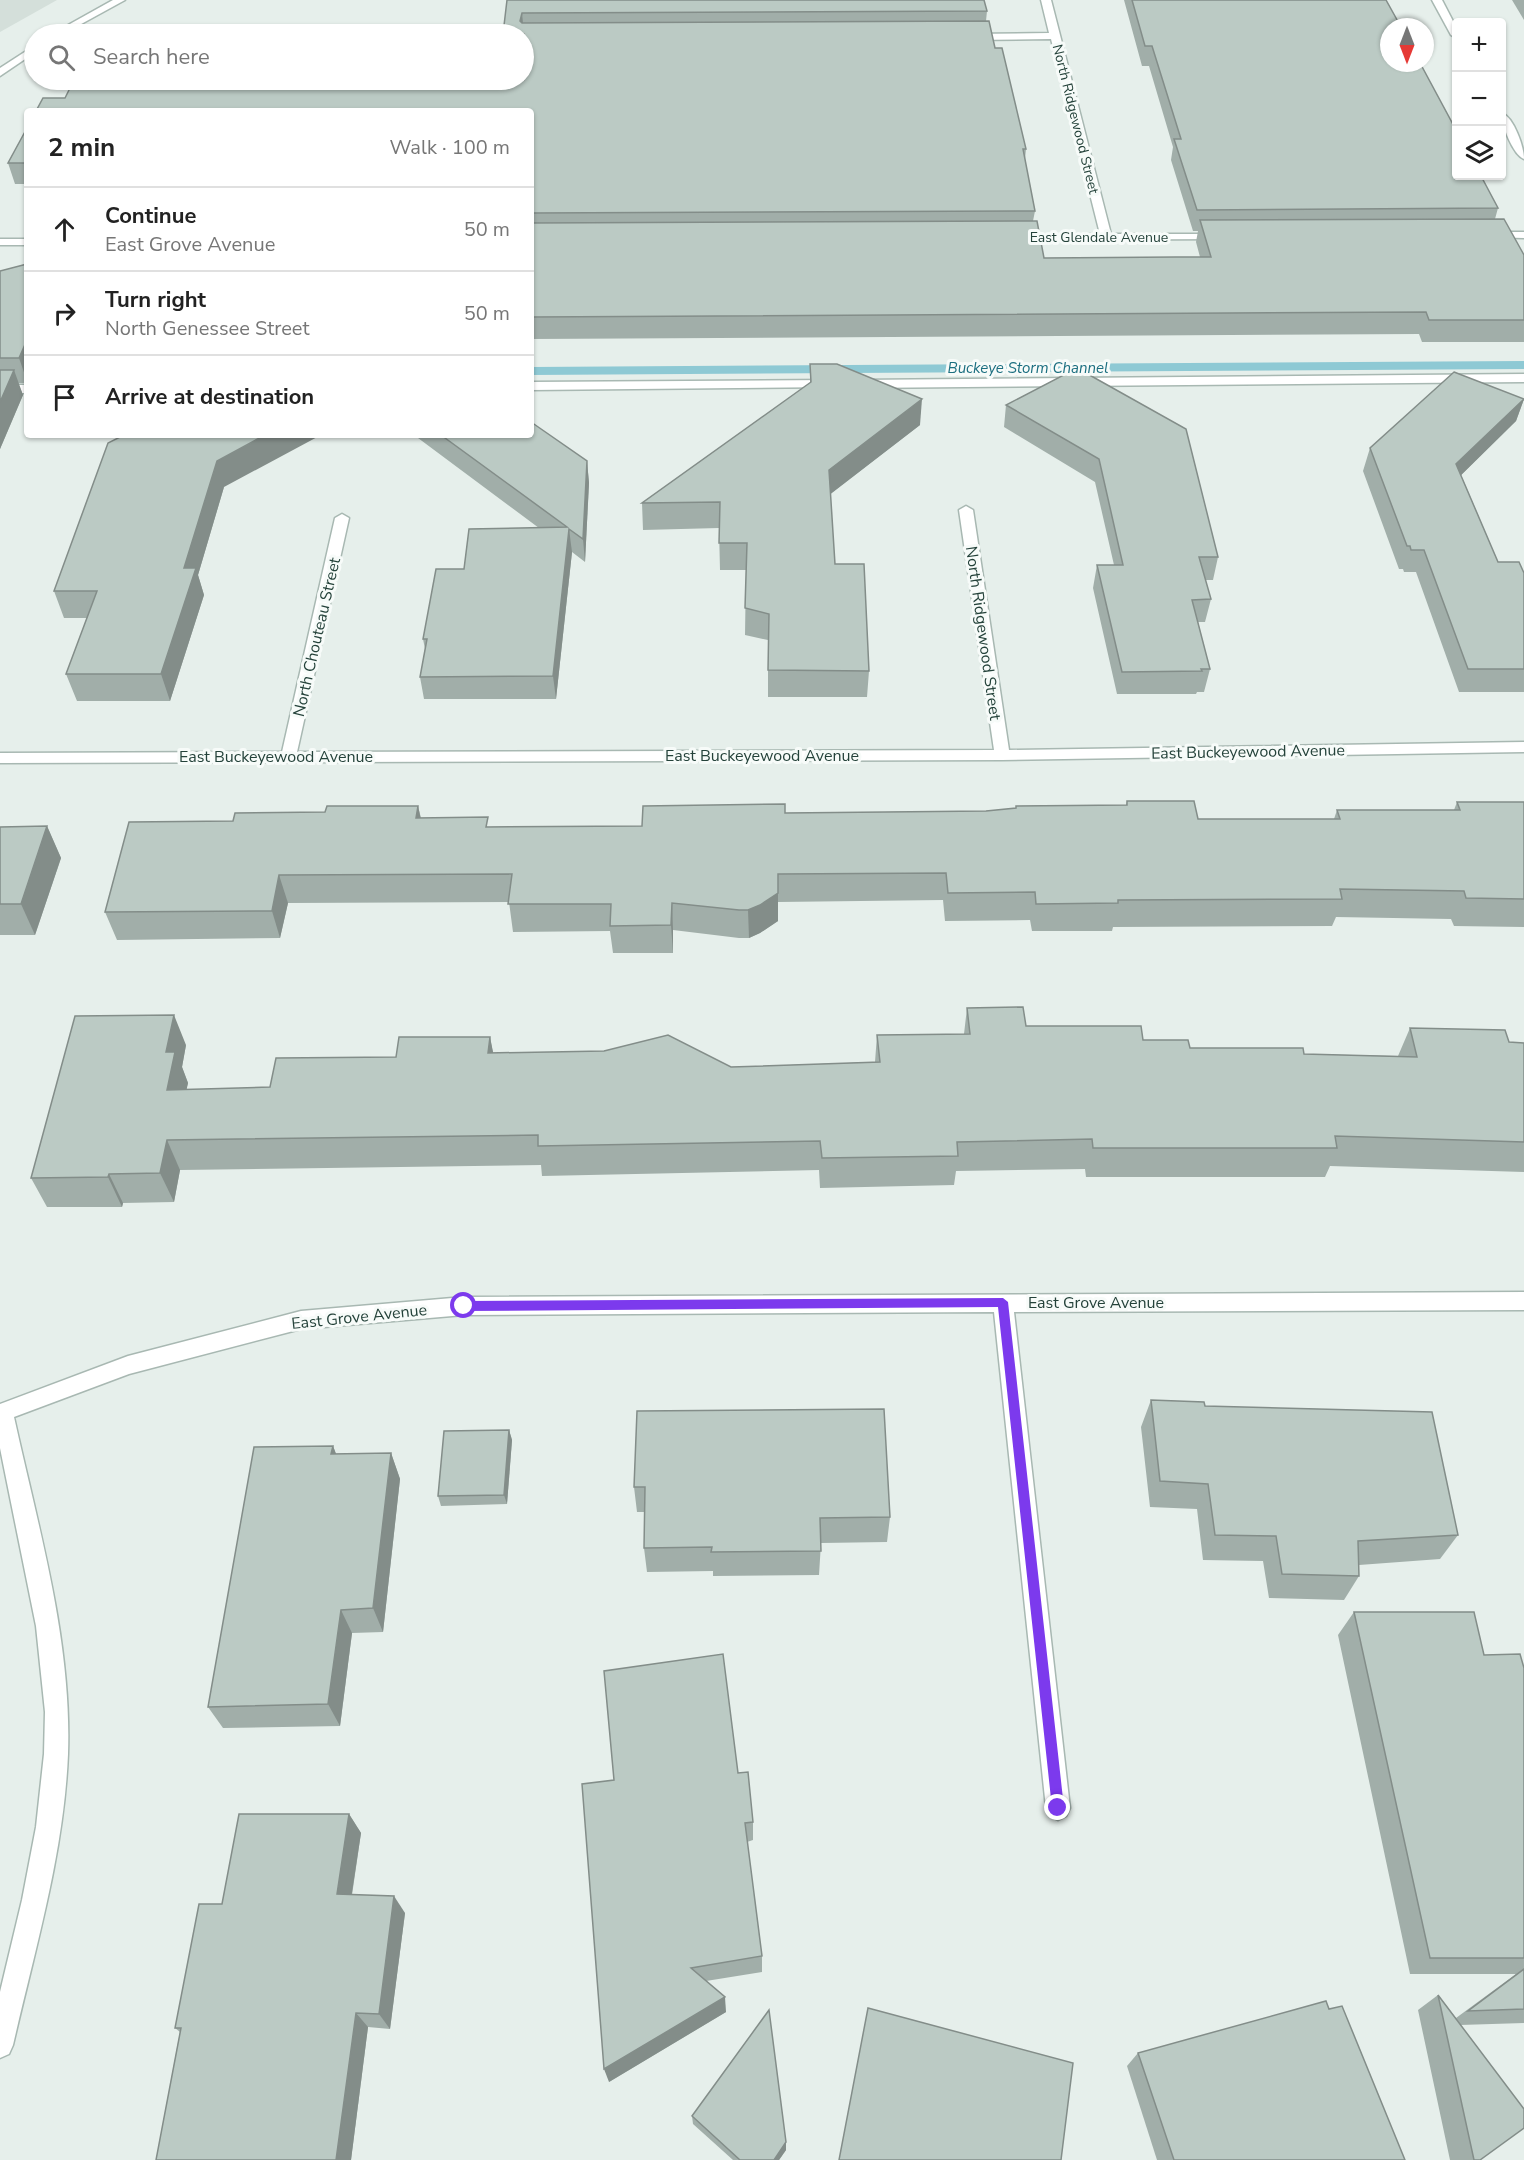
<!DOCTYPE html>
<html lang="en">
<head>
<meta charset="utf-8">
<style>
  :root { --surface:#fff; --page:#f2f2f2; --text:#222; --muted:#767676; --line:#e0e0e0 }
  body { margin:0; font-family:"Nunito Sans",sans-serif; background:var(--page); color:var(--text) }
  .controls { position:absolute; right:18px; top:18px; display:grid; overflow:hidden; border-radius:6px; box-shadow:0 2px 4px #0004 }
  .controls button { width:54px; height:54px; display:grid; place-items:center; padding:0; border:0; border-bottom:2px solid var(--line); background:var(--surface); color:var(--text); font:30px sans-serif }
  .compass { position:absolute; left:1380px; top:18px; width:54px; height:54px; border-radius:50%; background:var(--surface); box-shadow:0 2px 4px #0004; rotate:180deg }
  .stop { position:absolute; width:18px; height:18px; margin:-14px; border:4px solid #7c3aed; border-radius:50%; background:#fff }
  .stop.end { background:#7c3aed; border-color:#fff; box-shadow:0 2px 6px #0008 }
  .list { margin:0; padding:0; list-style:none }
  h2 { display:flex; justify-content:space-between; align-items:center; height:78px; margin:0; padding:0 24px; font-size:26px }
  h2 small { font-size:20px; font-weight:400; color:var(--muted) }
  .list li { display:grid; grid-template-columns:39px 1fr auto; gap:18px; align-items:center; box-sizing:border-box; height:84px; padding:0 24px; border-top:2px solid var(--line) }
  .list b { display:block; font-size:22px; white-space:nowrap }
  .list p { margin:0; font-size:20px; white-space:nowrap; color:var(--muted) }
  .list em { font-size:20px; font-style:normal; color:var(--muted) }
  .icon { flex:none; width:33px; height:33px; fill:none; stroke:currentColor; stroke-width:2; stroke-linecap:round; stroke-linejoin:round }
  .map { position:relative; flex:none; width:1524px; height:2160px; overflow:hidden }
  .search { position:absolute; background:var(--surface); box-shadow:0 2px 4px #0004; left:24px; top:24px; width:510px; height:66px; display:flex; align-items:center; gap:15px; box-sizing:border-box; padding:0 21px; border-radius:33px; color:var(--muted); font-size:22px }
  .panel { position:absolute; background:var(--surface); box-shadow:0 2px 4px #0004; left:24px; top:108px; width:510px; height:330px; border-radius:6px }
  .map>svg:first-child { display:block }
  .built { fill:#d4dfda }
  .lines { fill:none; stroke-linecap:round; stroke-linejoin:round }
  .stream { fill:#8ec9d4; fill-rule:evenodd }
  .minor-casing { stroke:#a8b8b2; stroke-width:3 }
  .minor { fill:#fff; fill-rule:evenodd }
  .wall { fill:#a1aea9 }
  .shaded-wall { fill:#838d89 }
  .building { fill:#bbcac4; stroke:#838d89; stroke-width:1.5 }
  .route { fill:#7c3aed }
  .labels { text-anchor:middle; stroke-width:6; stroke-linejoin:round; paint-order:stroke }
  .far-street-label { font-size:14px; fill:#24423a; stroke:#f7fbf9 }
  .far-water-label { font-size:15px; font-style:italic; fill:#1c6f80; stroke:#f7fbf9 }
  .street-label { font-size:16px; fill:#24423a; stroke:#f7fbf9 }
</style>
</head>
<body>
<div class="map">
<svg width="1524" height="2160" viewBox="0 0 1524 2160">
  <rect width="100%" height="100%" fill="#e6efeb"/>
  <path class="built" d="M0,0H57L0,32Z"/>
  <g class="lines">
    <path class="stream" d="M1524,361V369L531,375V367Z"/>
    <defs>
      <g id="minor">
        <path d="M113,0H125L63,34H52Z"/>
        <path d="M1041,0H1051L1111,234H1219L1225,237L1223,239L1012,240V236L1016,235L1100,234L1051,39L970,40L965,37L970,34L1049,33Z"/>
        <path d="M1432,0H1442L1456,27V38L1451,35Z"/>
        <path d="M34,46V53L0,76V68Z"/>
        <path d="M1502,113C1514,118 1524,147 1524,159C1513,155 1501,124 1502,113Z"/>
        <path d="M1490,232H1524V238L1486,237V233Z"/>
        <rect x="0" y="239" width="27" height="6"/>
        <path d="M1524,374V382L860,388L854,384L860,380Z"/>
        <path d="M832,380L838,384L836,387L531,390V382Z"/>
        <rect x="0" y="385" width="27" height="8"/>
        <path d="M966,506L973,510L1009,750L1524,742V752L1002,760L0,763V753L282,752L335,518L342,514L349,518L297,752L994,750L959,510Z"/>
        <path d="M1524,1292V1310L1014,1312L1070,1808L1066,1816L1058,1820L1050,1816L1046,1808L994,1312L464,1315L301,1329L129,1374L14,1417C38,1527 72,1640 68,1754C64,1853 35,1949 13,2045L9,2054L0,2058V1992L22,1900L36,1827L44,1754L45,1712L36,1626L0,1448V1404L128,1356L301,1311L464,1297Z"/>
      </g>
    </defs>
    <use href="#minor" class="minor-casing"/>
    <use href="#minor" class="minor"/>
  </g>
  <g class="wall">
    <path d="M507,0L987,11L986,21L1026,149L1025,159L1035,211L1033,221L1044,258L1200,257L1196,242L1198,231H1193L1171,160L1173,147L1149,66H1142L1124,0H1386L1498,208L1495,219L1524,255V342H1422L1419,334L531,339V111L65,98L524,80Z"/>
    <path d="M1512,0H1524V20Z"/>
    <path d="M27,128V184H15L8,163Z"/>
    <path d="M27,264V383H18L23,395L0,449V271Z"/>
    <path d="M810,364L920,425L830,494L835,564L869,671L867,697H768V640L745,635L746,570H720L719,528L643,530L642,503L810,383Z"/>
    <path d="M1077,368L1218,557L1213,580H1205L1211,599L1205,622H1198L1210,669L1204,692H1197L1196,694H1117L1093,588L1097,565H1114L1095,482L1004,427L1006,405Z"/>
    <path d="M1524,399L1516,421L1461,475L1498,562L1524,573V692H1459L1416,572H1404L1403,569H1399L1363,471L1370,448Z"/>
    <path d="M414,435H531L587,461L589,483L585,562L572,552L556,699H424L420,677L425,649L423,639L464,569L539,528Z"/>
    <path d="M224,487L198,575L204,595L170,701H77L66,674L87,618H64L54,591Z"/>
    <path d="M1127,801L1198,819H1334L1337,810H1454L1457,802H1524V927L1454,926L1451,919L1336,917L1332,926L1113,927L1112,931H1032L1030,920L945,921L943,900L778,902V921L760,933L749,938H739L673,930V953H613L610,931L513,932L509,902L288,903L280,938L117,940L105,912L233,821L325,812L418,806L421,818L489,827L642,826L785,813L986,811L1016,808V806L1126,805Z"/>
    <path d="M47,826L61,858L35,935H0V827Z"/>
    <path d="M967,1008L1026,1026L1143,1040L1190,1048L1304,1054L1398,1056L1410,1028L1509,1042L1524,1043V1172L1330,1166L1325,1177H1086L1085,1169L956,1171L954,1185L820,1188L819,1170L542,1176L541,1165L180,1170L174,1202L123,1203L122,1207H47L31,1178L186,1045L182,1067L188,1083L186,1090L270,1087L396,1057L490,1037L493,1053L731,1067L875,1062L877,1035L964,1034Z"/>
    <path d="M1151,1400L1205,1406L1458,1535L1440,1559L1359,1565V1576L1344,1600L1269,1598L1263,1561L1203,1560L1197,1509L1150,1507L1141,1427Z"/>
    <path d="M637,1411L890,1517L887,1542L821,1543L819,1575L713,1576V1571L647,1572L644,1548L645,1512H637L634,1487Z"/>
    <path d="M509,1430L512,1440L507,1504L441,1506L438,1496Z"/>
    <path d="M333,1446L336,1454L391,1453L400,1479L383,1632L352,1633L340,1726L223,1728L208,1707Z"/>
    <path d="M1354,1612L1524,1668V2023L1460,2025L1480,2160H1450L1418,2010L1438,1995L1456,2018L1516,1974H1410L1338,1635Z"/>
    <path d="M738,1773L753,1822V1840L747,1842L762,1956V1972L706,1981L726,2012L609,2082Z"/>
    <path d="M349,1814L361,1833L352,1895L405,1913L390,2029L368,2027L351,2160H156L180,2032L175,2028L222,1904Z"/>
    <path d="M1329,2009L1405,2160H1157L1127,2066L1138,2053Z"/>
    <path d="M692,2116L786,2142V2150L779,2160H733L693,2124Z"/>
  </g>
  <g class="shaded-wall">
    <path d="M522,13L524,33L520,21Z"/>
    <path d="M27,340V381L19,358Z"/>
    <path d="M14,370L23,395L0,449V402Z"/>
    <path d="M922,399L920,425L828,496L829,470Z"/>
    <path d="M1524,399L1516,421L1449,487L1456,464Z"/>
    <path d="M265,435H321L224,487L198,575L204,595L170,701L161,674L184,568L217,461Z"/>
    <path d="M587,461L589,483L585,562L583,539Z"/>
    <path d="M569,529L572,552L556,699L553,676Z"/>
    <path d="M418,806L424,834L416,818Z"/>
    <path d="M47,826L61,858L35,935L21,904Z"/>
    <path d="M279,875L288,903L280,938L272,911Z"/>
    <path d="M778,893V921L760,933L749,938L748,910Z"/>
    <path d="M672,903L673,930V953L671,925Z"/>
    <path d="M174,1015L186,1045L182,1067L188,1083L180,1120L167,1090L166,1052Z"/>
    <path d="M490,1037L496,1067L488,1053Z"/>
    <path d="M167,1140L180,1170L174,1202L160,1173Z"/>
    <path d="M109,1174L123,1203L122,1207L108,1177Z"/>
    <path d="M509,1430L512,1440L507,1504L504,1495Z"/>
    <path d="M333,1446L343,1472L331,1454Z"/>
    <path d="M391,1453L400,1479L383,1632L373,1608Z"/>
    <path d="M341,1610L352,1633L340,1726L328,1704Z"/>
    <path d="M349,1814L361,1833L349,1912L337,1894Z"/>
    <path d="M394,1896L405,1913L390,2029L379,2014Z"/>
    <path d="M725,1997L726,2012L609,2082L604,2069Z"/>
    <path d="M356,2013L368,2027L351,2160H336Z"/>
    <path d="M786,2142V2150L779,2160H774Z"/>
  </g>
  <g class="building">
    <path d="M507,0H984L987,11L522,13L520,21L522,23L989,21L995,48H1002L1026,149H1023L1035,211L531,213V111H36L43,98H65L74,80H524V34H503Z"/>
    <path d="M1132,0H1386L1401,27H1389V63H1420L1456,130V176H1481L1498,208L1197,210L1174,139H1181L1152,46H1145Z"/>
    <path d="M27,128V163H8Z"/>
    <path d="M1504,219L1524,255V320H1429L1426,312L531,317V223L1037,221L1044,258L1176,257H1211L1200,220Z"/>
    <path d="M27,264V340L19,358H0V271Z"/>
    <path d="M810,364H837L922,399L829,470L835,564H864L869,671L768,670L769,614L745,608L747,543H719L720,502L642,503L811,382Z"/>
    <path d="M1077,368L1186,429L1218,557H1199L1211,599L1192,600L1210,669H1201L1202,671L1122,672L1097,565H1123L1099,459L1006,405Z"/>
    <path d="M0,370H14L0,402Z"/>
    <path d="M1454,372L1524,399L1456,464L1498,562H1519L1524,573V669H1468L1424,550H1411L1410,546H1407L1370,448Z"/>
    <path d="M531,422L587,461L583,539L569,529L553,676L420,677L427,639H423L436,569H464L469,529L567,527L441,435H531Z"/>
    <path d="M124,435H265L217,461L184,568H196L161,674H66L97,591H54L108,443Z"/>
    <path d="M1127,801H1194L1198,819H1340L1337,810H1460L1457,802H1524V899L1466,898L1464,891L1340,889L1342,899L1118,900V903L1036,904L1035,892L948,893L946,873L778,874V893L760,905L748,910H739L672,903L671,925L610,926L611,904H508L512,874L279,875L272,911L105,912L129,822L233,821L235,813L325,812L327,806H418L416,818L488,817L486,827L642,826L643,806L785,804V813L986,811L1016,808V806L1127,805Z"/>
    <path d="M47,826L21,904H0V827Z"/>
    <path d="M1023,1007L1026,1026H1141L1143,1040H1188L1190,1048H1303L1304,1054L1417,1057L1410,1028L1505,1030L1509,1042L1524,1043V1142L1335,1136L1337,1148H1093L1092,1139L957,1142L958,1156L822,1158L820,1141L538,1146V1135L167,1140L160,1173L109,1174L108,1177L31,1178L75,1016L174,1015L166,1052H175L167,1090L270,1087L276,1058L396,1057L399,1037H490L488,1053L604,1051L668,1035L731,1067L880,1062L877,1035L970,1034L967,1008Z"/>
    <path d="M1151,1400L1204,1402L1205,1406L1432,1412L1458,1535L1358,1541L1359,1576L1282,1574L1276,1536L1215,1535L1208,1484L1160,1481Z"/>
    <path d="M884,1409L890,1517L820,1518L821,1551L711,1552L712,1547L644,1548L645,1487H634L637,1411Z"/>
    <path d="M509,1430L504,1495L438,1496L444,1431Z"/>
    <path d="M333,1446L331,1454L391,1453L373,1608L341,1610L328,1704L208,1707L254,1447Z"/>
    <path d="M1354,1612H1474L1484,1655L1520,1654L1524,1668V1958H1430Z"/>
    <path d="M723,1654L738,1773L748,1772L753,1822L745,1823L762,1956L691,1968L725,1997L604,2069L582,1784L614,1780L604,1671Z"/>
    <path d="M239,1814H349L337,1894L394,1896L379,2014L356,2013L336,2160H156L181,2028H175L199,1904H222Z"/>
    <path d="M1524,1969V2009L1468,2011Z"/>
    <path d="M1438,1995L1524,2109V2128L1480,2160H1474Z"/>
    <path d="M1326,2001L1329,2009L1342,2006L1405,2160H1174L1138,2053Z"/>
    <path d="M868,2008L1073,2063L1061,2160H839Z"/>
    <path d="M769,2010L786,2142L774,2160H740L692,2116Z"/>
  </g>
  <path class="route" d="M1003,1298L1008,1302L1064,1808L1062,1813L1058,1815L1053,1813L1052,1808L998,1307L464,1311L459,1306L464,1301Z"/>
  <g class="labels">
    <g class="far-street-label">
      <text transform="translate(1076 119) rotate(76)" y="5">North Ridgewood Street</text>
      <text x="1099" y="242">East Glendale Avenue</text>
    </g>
    <g class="far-water-label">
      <text x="1028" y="373">Buckeye Storm Channel</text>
    </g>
    <g class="street-label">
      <text transform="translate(984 633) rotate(82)" y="6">North Ridgewood Street</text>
      <text transform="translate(316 637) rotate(-77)" y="6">North Chouteau Street</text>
      <text transform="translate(1248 751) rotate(-1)" y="6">East Buckeyewood Avenue</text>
      <text x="762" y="761">East Buckeyewood Avenue</text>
      <text x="276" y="762">East Buckeyewood Avenue</text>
      <text x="1096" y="1308">East Grove Avenue</text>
      <text transform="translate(359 1316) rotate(-6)" y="6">East Grove Avenue</text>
    </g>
  </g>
</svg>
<div class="controls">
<button>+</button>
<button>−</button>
<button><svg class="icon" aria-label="layers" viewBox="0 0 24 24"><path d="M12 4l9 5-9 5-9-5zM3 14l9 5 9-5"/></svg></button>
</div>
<svg class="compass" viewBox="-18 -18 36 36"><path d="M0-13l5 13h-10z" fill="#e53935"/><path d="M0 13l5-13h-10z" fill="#767676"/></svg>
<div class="stop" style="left:464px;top:1306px"></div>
<div class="stop end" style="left:1058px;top:1808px"></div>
<div class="search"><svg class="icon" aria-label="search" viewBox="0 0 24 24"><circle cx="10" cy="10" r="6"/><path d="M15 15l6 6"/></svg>Search here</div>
<section class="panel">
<h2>2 min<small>Walk · 100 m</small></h2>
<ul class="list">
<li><svg class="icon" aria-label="ahead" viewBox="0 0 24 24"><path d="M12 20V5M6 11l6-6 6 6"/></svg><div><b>Continue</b><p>East Grove Avenue</p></div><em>50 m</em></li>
<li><svg class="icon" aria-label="right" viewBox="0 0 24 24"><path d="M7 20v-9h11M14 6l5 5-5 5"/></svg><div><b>Turn right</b><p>North Genessee Street</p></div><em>50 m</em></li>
<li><svg class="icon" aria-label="arrive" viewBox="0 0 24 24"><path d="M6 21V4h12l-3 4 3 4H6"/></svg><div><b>Arrive at destination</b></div></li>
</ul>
</section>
</div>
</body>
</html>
